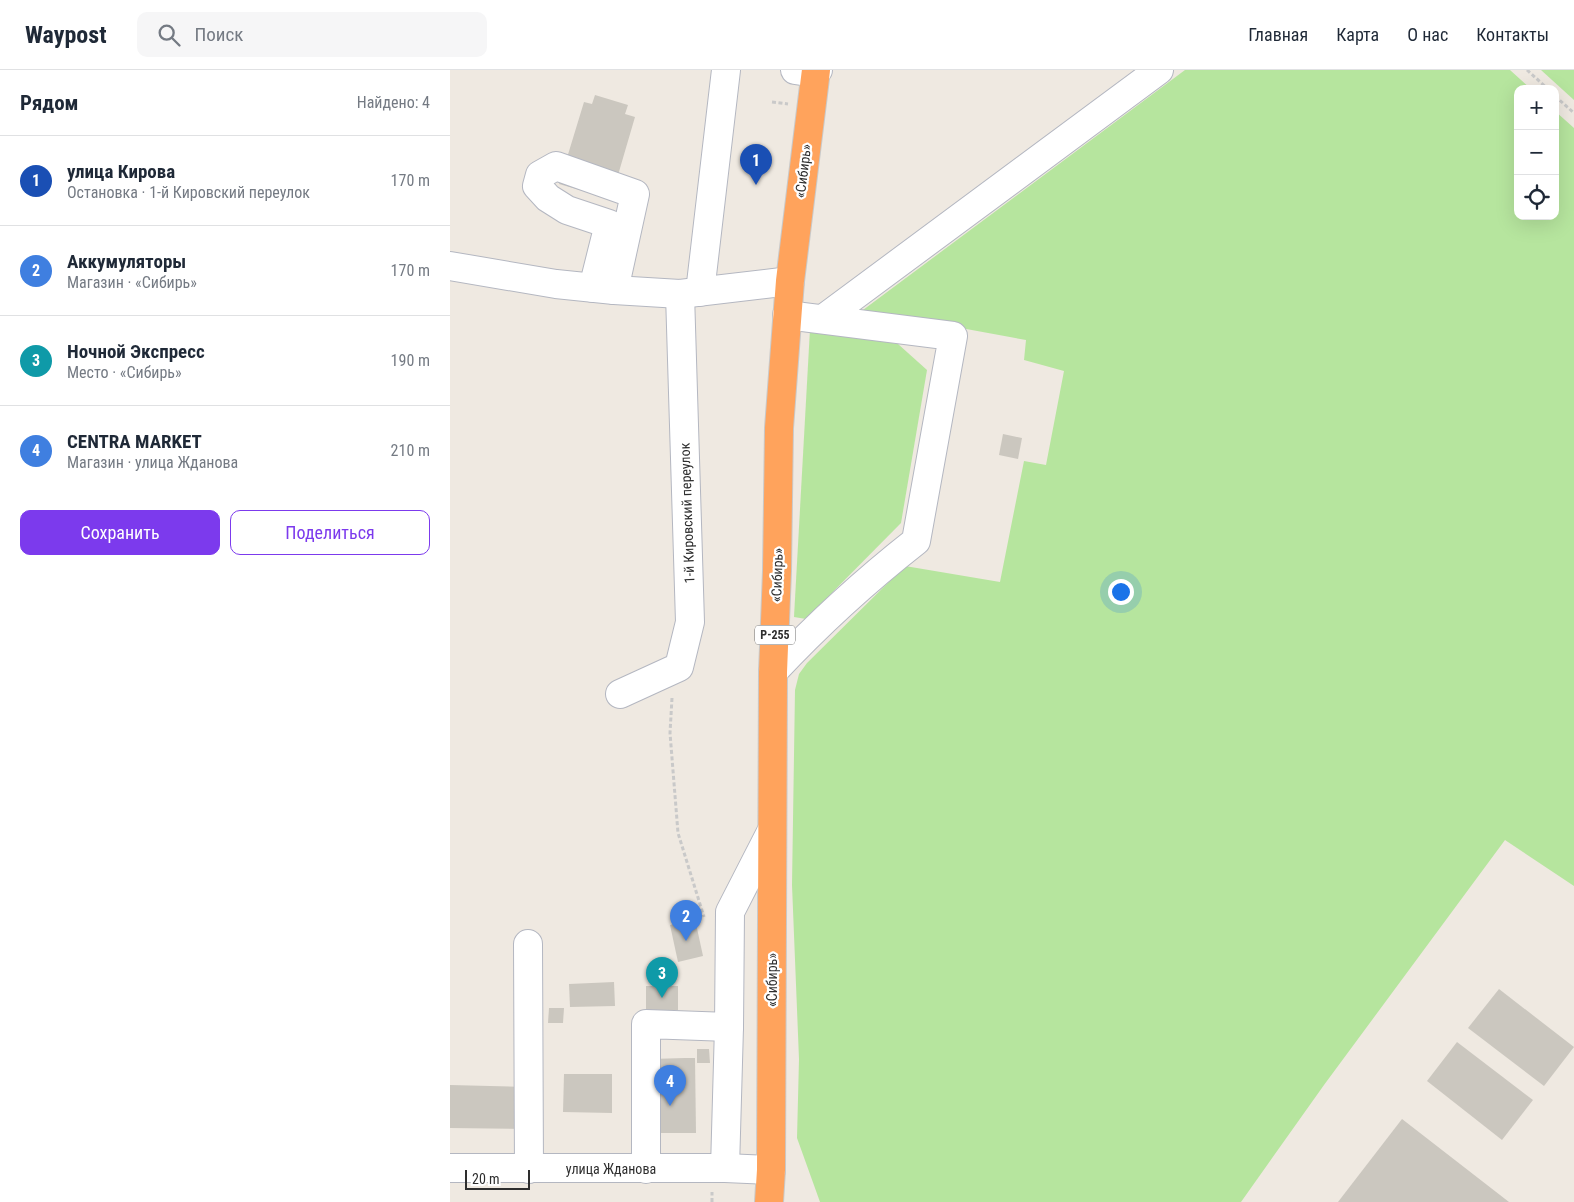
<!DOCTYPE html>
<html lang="ru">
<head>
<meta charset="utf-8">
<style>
  :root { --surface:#fff; --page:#f6f6f7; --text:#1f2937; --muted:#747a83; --line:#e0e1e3; --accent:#7c3aed }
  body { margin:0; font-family:"Roboto Condensed",sans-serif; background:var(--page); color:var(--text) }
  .controls { position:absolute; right:15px; top:15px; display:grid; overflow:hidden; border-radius:10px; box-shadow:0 5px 20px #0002 }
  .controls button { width:45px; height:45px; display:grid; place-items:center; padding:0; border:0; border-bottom:1px solid var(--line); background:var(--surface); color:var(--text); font:25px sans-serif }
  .scale { position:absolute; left:15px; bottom:12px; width:65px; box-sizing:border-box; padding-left:5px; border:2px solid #2e2e2e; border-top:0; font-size:14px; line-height:18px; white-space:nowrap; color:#2e2e2e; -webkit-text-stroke:4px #fff; paint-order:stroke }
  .you { position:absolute; left:670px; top:521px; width:18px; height:18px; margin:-12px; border:4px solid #fff; border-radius:50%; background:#1a73e8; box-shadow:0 0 0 8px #1a73e833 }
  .badge { display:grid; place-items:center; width:32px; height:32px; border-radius:50%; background:var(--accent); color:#fff; font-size:16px; font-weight:700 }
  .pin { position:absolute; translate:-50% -41px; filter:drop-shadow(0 1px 2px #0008) }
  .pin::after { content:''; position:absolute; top:26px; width:18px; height:15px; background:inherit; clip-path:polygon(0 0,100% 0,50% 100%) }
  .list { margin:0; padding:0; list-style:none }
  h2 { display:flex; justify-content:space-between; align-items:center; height:65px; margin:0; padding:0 20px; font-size:21px }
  h2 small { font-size:16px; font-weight:400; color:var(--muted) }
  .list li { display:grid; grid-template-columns:32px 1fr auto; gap:15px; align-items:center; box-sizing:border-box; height:90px; padding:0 20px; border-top:1px solid var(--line) }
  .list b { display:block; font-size:19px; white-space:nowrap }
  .list p { margin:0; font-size:16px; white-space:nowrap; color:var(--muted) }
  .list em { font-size:16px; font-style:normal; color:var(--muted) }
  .actions { display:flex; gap:10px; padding:15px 20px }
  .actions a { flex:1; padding:11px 0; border:1px solid var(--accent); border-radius:10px; text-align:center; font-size:18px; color:var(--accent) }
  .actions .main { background:var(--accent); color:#fff }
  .icon { flex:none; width:28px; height:28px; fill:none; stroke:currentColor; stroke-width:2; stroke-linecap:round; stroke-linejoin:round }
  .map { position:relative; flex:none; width:1124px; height:1132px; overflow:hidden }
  header { display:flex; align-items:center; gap:30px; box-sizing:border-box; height:70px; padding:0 25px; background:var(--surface); border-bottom:1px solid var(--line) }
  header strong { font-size:24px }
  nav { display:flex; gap:28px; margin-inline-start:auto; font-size:18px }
  .search { width:350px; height:45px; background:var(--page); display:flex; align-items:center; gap:12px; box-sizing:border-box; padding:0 18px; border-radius:10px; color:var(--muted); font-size:19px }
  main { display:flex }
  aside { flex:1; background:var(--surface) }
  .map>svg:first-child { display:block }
  .green { fill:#b6e59e }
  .building { fill:#cbc7bf }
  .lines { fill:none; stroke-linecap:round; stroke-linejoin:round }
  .minor-casing { stroke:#b4b7c1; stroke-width:30 }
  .highway-casing { stroke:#c9c9c9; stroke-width:30 }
  .path { stroke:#c9c9c9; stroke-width:3; stroke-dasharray:4 2.5; stroke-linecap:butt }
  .minor { stroke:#fff; stroke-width:28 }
  .highway { stroke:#ffa35c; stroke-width:28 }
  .labels { text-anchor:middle; stroke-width:4.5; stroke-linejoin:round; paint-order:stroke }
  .shield { fill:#fff; stroke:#6d6d6d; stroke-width:1 }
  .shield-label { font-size:12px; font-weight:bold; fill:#2e2e2e }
  .street-label { font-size:14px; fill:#2e2e2e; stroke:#fff }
</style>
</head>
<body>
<header>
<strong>Waypost</strong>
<div class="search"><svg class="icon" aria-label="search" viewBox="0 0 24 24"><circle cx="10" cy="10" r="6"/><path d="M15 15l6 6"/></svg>Поиск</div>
<nav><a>Главная</a><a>Карта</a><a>О нас</a><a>Контакты</a></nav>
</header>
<main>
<aside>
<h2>Рядом<small>Найдено: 4</small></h2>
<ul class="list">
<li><span class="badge" style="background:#1a4fb4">1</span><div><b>улица Кирова</b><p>Остановка · 1-й Кировский переулок</p></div><em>170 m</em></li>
<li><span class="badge" style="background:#3f7fe0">2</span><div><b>Аккумуляторы</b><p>Магазин · «Сибирь»</p></div><em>170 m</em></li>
<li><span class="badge" style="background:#0f9aa8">3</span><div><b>Ночной Экспресс</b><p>Место · «Сибирь»</p></div><em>190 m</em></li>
<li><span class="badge" style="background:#3f7fe0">4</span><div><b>CENTRA MARKET</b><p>Магазин · улица Жданова</p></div><em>210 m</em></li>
</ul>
<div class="actions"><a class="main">Сохранить</a><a>Поделиться</a></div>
</aside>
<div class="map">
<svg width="1124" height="1132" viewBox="0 0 1124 1132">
  <rect width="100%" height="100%" fill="#efe9e1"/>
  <g class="green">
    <path d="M735,0H1060L1081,19H1068V146H1105V41L1124,58V816L1055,770L874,1015L791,1132H370L347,1068L349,989L342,815L345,620L349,604L357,593L455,496L550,512L574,391L596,395L614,301L574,290L576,270L413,240Z"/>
    <path d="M1091,0H1124V30Z"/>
    <path d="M360,259L448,274L477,300L451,453L356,549L344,547Z"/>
  </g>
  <g class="building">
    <path d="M145,25L178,35L175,44L185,47L161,129L109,114L134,32L142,34Z"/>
    <path d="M553,364L572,368L568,389L549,385Z"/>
    <path d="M245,849L253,886L228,892L220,855Z"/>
    <path d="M164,912L165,936L120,937L119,914Z"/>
    <rect x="196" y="916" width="32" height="24"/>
    <path d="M1049,919L1124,977L1094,1016L1018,958Z"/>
    <path d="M99,938H114L113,953H98Z"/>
    <path d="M1007,972L1083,1030L1052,1070L977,1011Z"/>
    <path d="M247,979H259L260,993H247Z"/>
    <path d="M235,988H245L246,1063H202L201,989Z"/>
    <path d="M114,1004H162V1043L113,1042Z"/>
    <path d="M0,1015L78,1017L77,1059L0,1058Z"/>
    <path d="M952,1049L1059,1132H888Z"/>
  </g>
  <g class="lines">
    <defs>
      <g id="minor">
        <path d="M345,0L365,3L368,0"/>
        <path d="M0,196L106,214L164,220L230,224L340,211"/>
        <path d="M143,218L159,154L117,140L98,128L87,116L90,105L106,96L185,124L164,220"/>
        <path d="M250,222L276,0"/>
        <path d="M373,249L709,0"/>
        <path d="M323,602C367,555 415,511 466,471L503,266L337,245"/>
        <path d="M170,624L229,597L240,552L230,224"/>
        <path d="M78,874L79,1099"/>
        <path d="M0,1098H275L321,1100"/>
        <path d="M275,1098L279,957L280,842L322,760"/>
        <path d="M196,1099V954L279,957"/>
      </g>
      <path id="highway" d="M319,1132L321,1100L323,602L327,501L329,358L340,211L366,0"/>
    </defs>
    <use href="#minor" class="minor-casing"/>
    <use href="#highway" class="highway-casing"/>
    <g class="path">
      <path d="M1077,0L1098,19"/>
      <path d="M1105,26L1124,43"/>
      <path d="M322,32L338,34"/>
      <path d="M222,628L220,663L228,763L254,847"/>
      <path d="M262,1132V1122"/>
    </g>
    <use href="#minor" class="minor"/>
    <use href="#highway" class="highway"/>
  </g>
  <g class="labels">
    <rect class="shield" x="305" y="555.5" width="40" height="19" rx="4"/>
    <g class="shield-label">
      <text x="325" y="569">Р-255</text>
    </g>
    <g class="street-label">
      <text transform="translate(353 101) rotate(-83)" y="5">«Сибирь»</text>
      <text transform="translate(237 443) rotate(-92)" y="5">1-й Кировский переулок</text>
      <text transform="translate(327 505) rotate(-88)" y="5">«Сибирь»</text>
      <text transform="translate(322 910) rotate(-90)" y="5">«Сибирь»</text>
      <text x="161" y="1104">улица Жданова</text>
    </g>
  </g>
</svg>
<div class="controls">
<button>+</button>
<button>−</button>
<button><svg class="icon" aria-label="locate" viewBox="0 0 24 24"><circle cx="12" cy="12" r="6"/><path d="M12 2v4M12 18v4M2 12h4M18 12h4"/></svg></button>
</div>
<div class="scale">20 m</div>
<div class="you"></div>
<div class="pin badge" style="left:306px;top:115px;background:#1a4fb4">1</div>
<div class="pin badge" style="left:236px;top:871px;background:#3f7fe0">2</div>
<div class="pin badge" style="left:212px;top:928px;background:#0f9aa8">3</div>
<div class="pin badge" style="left:220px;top:1036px;background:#3f7fe0">4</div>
</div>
</main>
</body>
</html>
